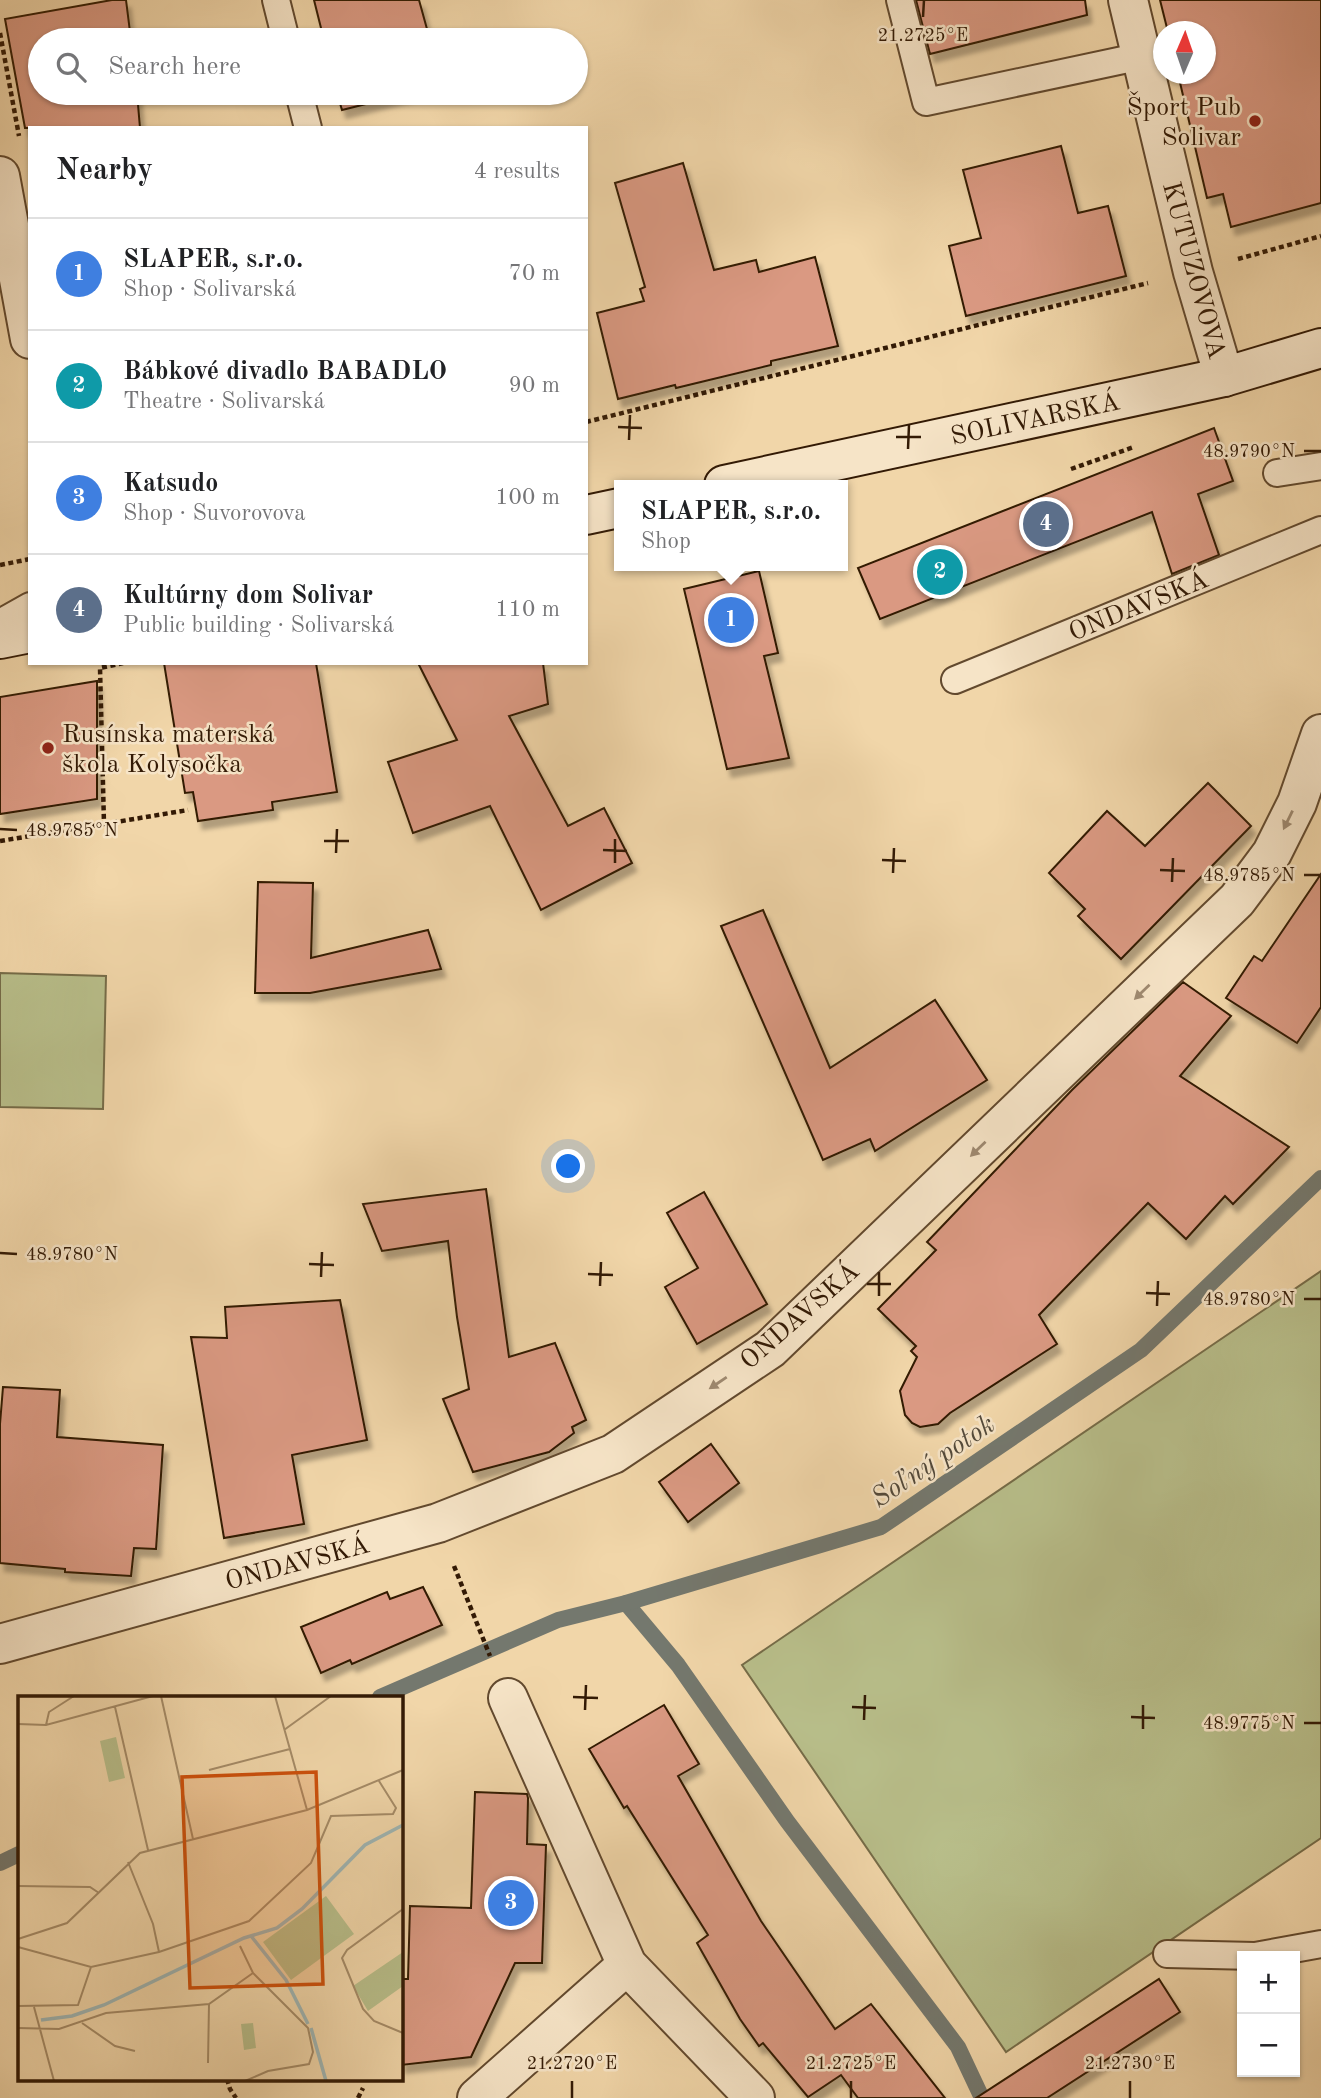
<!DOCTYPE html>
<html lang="en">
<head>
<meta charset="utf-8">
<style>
  :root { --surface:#fff; --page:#f2f2f2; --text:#202124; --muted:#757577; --line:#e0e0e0; --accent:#8f2418 }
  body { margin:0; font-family:"Old Standard TT",serif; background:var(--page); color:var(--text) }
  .controls { position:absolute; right:21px; bottom:21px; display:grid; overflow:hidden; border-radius:0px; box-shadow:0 2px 5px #0004 }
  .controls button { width:63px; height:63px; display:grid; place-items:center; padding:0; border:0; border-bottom:2px solid var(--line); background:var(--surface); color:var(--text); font:35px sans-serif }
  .compass { position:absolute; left:1153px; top:21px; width:63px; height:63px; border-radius:50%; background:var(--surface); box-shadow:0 2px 5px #0004; rotate:2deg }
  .you { position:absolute; left:569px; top:1167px; width:24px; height:24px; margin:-18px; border:5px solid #fff; border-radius:50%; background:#1a73e8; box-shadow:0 0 0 10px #1a73e833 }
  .badge { display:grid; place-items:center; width:46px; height:46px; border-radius:50%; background:var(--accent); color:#fff; font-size:23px; font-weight:700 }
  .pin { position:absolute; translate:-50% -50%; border:4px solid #fff; box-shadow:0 2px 7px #0006 }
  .popup { position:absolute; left:614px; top:480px; width:234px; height:91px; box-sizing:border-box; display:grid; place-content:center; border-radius:0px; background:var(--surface); filter:drop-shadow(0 2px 5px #0005); font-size:23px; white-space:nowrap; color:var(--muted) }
  .popup b { font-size:26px; color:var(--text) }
  .popup::after { content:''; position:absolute; left:50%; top:100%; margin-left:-14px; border:14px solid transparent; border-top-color:var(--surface) }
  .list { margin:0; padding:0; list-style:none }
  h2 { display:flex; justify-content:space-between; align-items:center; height:91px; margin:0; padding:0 28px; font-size:30px }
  h2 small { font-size:23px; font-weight:400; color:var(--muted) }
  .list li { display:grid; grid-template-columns:46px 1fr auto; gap:21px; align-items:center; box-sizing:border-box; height:112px; padding:0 28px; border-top:2px solid var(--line) }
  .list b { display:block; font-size:26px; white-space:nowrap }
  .list p { margin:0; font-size:23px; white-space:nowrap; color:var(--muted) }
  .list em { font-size:23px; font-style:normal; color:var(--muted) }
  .icon { flex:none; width:38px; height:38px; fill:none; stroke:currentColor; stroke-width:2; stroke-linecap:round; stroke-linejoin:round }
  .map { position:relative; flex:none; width:1321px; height:2098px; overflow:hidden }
  .search { position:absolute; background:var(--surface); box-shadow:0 2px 5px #0004; left:28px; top:28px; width:560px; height:77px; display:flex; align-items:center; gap:18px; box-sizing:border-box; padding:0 24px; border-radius:38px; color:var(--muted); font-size:26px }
  .panel { position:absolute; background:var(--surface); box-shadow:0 2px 5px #0004; left:28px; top:126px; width:560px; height:539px; border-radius:0px }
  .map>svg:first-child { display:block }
  .green { fill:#b8be8a; stroke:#766c48; stroke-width:2 }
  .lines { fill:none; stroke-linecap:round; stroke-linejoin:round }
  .stream { stroke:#74786e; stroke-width:16 }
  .building { fill:#da9982; stroke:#331a05; stroke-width:2; filter:url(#shadow) }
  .lane-casing { stroke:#62492e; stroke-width:30 }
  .street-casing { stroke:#62492e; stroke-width:42 }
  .secondary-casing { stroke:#331a05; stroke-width:42 }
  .path { stroke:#331a05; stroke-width:4.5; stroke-dasharray:5 3.5; stroke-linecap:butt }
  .lane { stroke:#f6e4c7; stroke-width:26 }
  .street { stroke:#f6e4c7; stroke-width:38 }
  .secondary { stroke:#f6e4c7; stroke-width:38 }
  .oneway { fill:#9e8970 }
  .ticks { fill:none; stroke:#331a05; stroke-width:2.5 }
  .poi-dot { fill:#8f2418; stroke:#f6e4c7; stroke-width:2.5 }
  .labels { text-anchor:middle; stroke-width:5; stroke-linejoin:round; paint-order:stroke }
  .poi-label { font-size:26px; fill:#331a05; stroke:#f6e4c7; text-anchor:end }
  .street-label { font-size:26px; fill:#331a05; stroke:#f6e4c7 }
  .water-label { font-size:28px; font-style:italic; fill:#53493a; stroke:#f6e4c7 }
  .inset-river { fill:none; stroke:#9fb6b4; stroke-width:3.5 }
  .inset-road { fill:none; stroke:#a58b67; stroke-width:2 }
  .view { fill:#cd500b; fill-opacity:0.15; stroke:#cd500b; stroke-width:3.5 }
  .inset-edge { fill:none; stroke:#331a05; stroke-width:3.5 }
  .ticks-label { font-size:18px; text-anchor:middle; fill:#331a05; stroke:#f6e4c7; stroke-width:5; stroke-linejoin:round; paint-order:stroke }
</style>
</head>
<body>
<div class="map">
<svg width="1321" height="2098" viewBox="0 0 1321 2098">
  <defs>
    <filter id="shadow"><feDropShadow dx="4.5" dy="8" stdDeviation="2" flood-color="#0004"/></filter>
  </defs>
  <rect width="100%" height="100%" fill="#f1d6a9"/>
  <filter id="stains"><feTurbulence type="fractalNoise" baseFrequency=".00286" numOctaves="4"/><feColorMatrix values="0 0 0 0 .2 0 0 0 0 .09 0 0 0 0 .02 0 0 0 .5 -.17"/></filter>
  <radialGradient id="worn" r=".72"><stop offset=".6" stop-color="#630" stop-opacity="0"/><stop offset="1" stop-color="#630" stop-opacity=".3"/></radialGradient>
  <g class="green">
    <path d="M0,973L106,976L103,1109L0,1107Z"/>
    <path d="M1321,1271V1838L1006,2052L742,1665Z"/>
  </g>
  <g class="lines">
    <g class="stream">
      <path d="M626,1603L678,1665L787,1821L958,2047L982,2098"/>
      <path d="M380,1697L558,1620L626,1603L881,1527L1141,1350L1321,1178"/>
      <path d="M0,1863L19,1854"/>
    </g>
  </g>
  <g class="building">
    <path d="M112,0H126L131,40H40V93H137L140,128H25L5,19Z"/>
    <path d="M314,0H419L430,40H324Z"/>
    <path d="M916,0H1085L1087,15L930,54Z"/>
    <path d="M1160,0H1321V203L1231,227L1223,194L1207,198L1178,74H1206V32H1168Z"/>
    <path d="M337,93H410L342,110Z"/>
    <path d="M1061,146L1078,213L1108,206L1126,276L966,316L949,246L981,238L963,170Z"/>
    <path d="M683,163L714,270L756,260L759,272L815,257L838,346L771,361V365L676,388L675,385L618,399L597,313L644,301L640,289L645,287L615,183Z"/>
    <path d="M1214,428L1233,481L1198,494L1219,555L1172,574L1152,512L880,619L858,568Z"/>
    <path d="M759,571L778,653L764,656L789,758L727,769L684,589Z"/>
    <path d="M164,663H316L337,792L272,802L273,810L198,821L193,792L185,793Z"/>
    <path d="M418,663H543L548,704L509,716L568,826L604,808L632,863L541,910L490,806L413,833L388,762L457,740Z"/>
    <path d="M97,681V799L0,814V697Z"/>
    <path d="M1208,783L1251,826L1121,959L1078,916L1085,909L1049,873L1107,811L1145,846Z"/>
    <path d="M1321,874V1007L1297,1043L1226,998L1254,956L1262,961Z"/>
    <path d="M258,882L313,883L311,958L428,930L441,969L310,993H255Z"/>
    <path d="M763,910L830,1068L935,1000L987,1080L875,1151L870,1139L823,1160L721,926Z"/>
    <path d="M1183,982L1231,1016L1180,1076L1289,1147L1233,1204L1225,1196L1186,1239L1148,1203L1039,1315L1057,1344L950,1413L938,1424L920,1427L912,1423L905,1415L900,1391L917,1357L911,1351L916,1346L878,1309L936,1250L927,1242L1072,1090Z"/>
    <path d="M486,1189L509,1357L555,1343L586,1420L572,1427L574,1433L549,1452L473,1472L443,1399L469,1389L457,1317L448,1241L382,1251L363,1204Z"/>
    <path d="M704,1192L767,1304L697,1344L665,1287L698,1268L667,1213Z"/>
    <path d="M340,1300L367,1440L292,1455L304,1524L224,1538L191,1337L227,1338L225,1307Z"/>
    <path d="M3,1387L60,1390L57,1437L163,1445L156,1549L134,1548L131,1576L65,1572V1569L0,1563V1424Z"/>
    <path d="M711,1444L739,1483L688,1522L659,1482Z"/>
    <path d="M423,1587L442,1625L352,1664L350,1660L321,1673L301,1627L387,1592L390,1599Z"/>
    <path d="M664,1705L699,1764L678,1776L761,1921L835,2029L871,2004L945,2098H858L841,2075L808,2097L763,2043L759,2046L740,2019L697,1943L708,1935L627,1806L624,1808L589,1749Z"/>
    <path d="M475,1792L527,1794L528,1798L527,1844L546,1845L542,1963H515L471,2057L401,2065V1979H408L410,1906L471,1908Z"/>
    <path d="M1159,1979L1180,2012L1047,2098H976Z"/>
  </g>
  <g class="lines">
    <defs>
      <g id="lane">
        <path d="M276,0L286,40"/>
        <path d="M900,0L926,102L1142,56"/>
        <path d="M299,93L308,128"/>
        <path d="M1277,473L1321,466"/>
        <path d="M0,623L30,606"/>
        <path d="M955,680L1321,530"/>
        <path d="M1167,1954L1255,1956L1321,1944"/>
      </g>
      <g id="street">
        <path d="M1128,0L1193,272L1224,377"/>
        <path d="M0,176L30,339"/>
        <path d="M0,1644L438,1523L613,1454L770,1349L1237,900L1272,853L1297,803L1321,734"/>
        <path d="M508,1698L627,1965L755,2098"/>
        <path d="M477,2098L627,1965"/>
      </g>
      <g id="secondary">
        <path d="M724,485L1224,377L1321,348"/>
        <path d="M586,515L619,508"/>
        <path d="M0,639L30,633"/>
      </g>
    </defs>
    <use href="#lane" class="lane-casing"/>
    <use href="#street" class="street-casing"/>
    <use href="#secondary" class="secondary-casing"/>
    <g class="path">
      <path d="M0,33L19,136"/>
      <path d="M1238,259L1321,236"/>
      <path d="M586,422L1148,283"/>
      <path d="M1071,469L1134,447"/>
      <path d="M0,565L30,559"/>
      <path d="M104,824L188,810"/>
      <path d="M0,841L104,824L100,668L123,663"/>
      <path d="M454,1566L490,1656"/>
      <path d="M227,2079L230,2089L236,2098"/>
      <path d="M358,2098L363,2088"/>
    </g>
    <use href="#lane" class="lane"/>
    <use href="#street" class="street"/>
    <use href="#secondary" class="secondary"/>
  </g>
  <defs><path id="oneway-solid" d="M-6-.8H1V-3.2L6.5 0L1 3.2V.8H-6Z" transform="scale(1.75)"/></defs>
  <g class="oneway">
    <use href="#oneway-solid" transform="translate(1288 820) rotate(116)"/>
    <use href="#oneway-solid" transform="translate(1142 992) rotate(136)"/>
    <use href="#oneway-solid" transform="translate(978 1149) rotate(136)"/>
    <use href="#oneway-solid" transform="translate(718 1383) rotate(146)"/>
  </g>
  <path class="ticks" d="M923,17L924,0M618,427L642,428M896,437H921M629,440L630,415M908,449L909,425M1304,451H1321M0,829L17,830M324,841H349M603,850L627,851M336,853L337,829M882,860L906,861M615,863V839M1160,870L1185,871M893,873L894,848M1304,875H1321M1172,882L1173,858M0,1253L17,1254M309,1264L334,1265M588,1274L613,1275M321,1277L322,1252M867,1284H891M600,1286L601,1262M1146,1293L1170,1294M879,1296V1272M1304,1299H1321M1157,1306L1158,1281M573,1697L598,1698M852,1707L876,1708M585,1710L586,1685M1131,1717L1155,1718M864,1720L865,1695M1304,1723H1321M1143,1729V1705M572,2098V2081M851,2098V2081M1130,2098V2081"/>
  <g class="poi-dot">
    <circle cx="1255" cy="121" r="7"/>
    <circle cx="48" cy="748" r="7"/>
  </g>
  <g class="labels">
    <g class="poi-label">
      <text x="1241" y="115">Šport Pub<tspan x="1241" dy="30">Solivar</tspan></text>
      <text x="62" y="742" text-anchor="start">Rusínska materská<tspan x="62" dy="30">škola Kolysočka</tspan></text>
    </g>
    <g class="street-label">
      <text transform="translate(1195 270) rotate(75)" y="9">KUTUZOVOVA</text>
      <text transform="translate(1035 418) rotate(-12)" y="9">SOLIVARSKÁ</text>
      <text transform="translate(1138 605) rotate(-22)" y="9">ONDAVSKÁ</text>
      <text transform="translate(799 1315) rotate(-41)" y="9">ONDAVSKÁ</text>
      <text transform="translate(297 1562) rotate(-15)" y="9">ONDAVSKÁ</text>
    </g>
    <g class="water-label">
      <text transform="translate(932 1460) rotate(-34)" y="10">Soľný potok</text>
    </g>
  </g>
  <g transform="translate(18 1696)">
    <rect width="385" height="385" fill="#f1d6a9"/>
    <path d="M98,41L107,82L91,86L82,45ZM308,200L336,238L273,284L245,246ZM385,256V290L350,315L335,290ZM235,327L238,352L226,354L223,328Z" fill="#b8be8a"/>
    <path class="inset-river" d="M233,240L268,284L290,328M23,324L54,320L86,309L226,242L259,232L284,213L347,149L385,129M293,332L308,385"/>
    <path class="inset-road" d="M143,0L175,143M257,0L289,114M97,11L130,154M0,28L28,29L135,0M28,29L31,16L56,0M266,34L313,0M191,74L272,53M110,166L135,228L141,256M0,190L72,191L81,197M385,213L329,254L324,262L345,313L356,325L385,337M0,243L49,227L122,157L289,114L385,74M222,250L235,277L290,332L295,356L291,368L250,375L227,385M0,251L73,271L141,256L231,225L293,167L313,120L375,118L378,112L361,85M0,310L60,309L73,271M16,311L36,385M64,327L97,350L117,355M0,332L41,333L88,317L191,308L235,277M190,367L191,308"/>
    <path class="view" d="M298,76L305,288L172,292L164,81Z"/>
    <rect width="385" height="385" class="inset-edge"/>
  </g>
  <g class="ticks-label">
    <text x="923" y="41">21.2725°E</text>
    <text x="1249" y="457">48.9790°N</text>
    <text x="72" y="836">48.9785°N</text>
    <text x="1249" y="881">48.9785°N</text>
    <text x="72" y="1260">48.9780°N</text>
    <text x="1249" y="1305">48.9780°N</text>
    <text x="1249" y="1729">48.9775°N</text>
    <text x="572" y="2069">21.2720°E</text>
    <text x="851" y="2069">21.2725°E</text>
    <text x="1130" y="2069">21.2730°E</text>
  </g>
  <rect width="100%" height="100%" filter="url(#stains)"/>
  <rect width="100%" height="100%" fill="url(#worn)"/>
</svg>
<div class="controls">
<button>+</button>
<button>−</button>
</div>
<svg class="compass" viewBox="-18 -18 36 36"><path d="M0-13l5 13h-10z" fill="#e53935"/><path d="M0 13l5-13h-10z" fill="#757577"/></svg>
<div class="you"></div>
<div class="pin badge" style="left:731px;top:620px;background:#3f7fe0">1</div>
<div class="popup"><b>SLAPER, s.r.o.</b>Shop</div>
<div class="pin badge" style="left:940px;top:572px;background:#0f9aa8">2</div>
<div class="pin badge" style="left:511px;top:1903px;background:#3f7fe0">3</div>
<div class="pin badge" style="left:1046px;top:524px;background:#5c6f8a">4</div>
<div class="search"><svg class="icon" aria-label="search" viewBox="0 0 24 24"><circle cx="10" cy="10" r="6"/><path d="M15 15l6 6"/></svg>Search here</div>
<section class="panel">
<h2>Nearby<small>4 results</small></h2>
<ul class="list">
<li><span class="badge" style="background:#3f7fe0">1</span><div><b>SLAPER, s.r.o.</b><p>Shop · Solivarská</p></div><em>70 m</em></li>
<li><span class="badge" style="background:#0f9aa8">2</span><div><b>Bábkové divadlo BABADLO</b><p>Theatre · Solivarská</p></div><em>90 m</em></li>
<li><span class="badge" style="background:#3f7fe0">3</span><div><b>Katsudo</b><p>Shop · Suvorovova</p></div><em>100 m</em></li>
<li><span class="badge" style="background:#5c6f8a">4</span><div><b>Kultúrny dom Solivar</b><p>Public building · Solivarská</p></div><em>110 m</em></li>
</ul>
</section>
</div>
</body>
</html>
